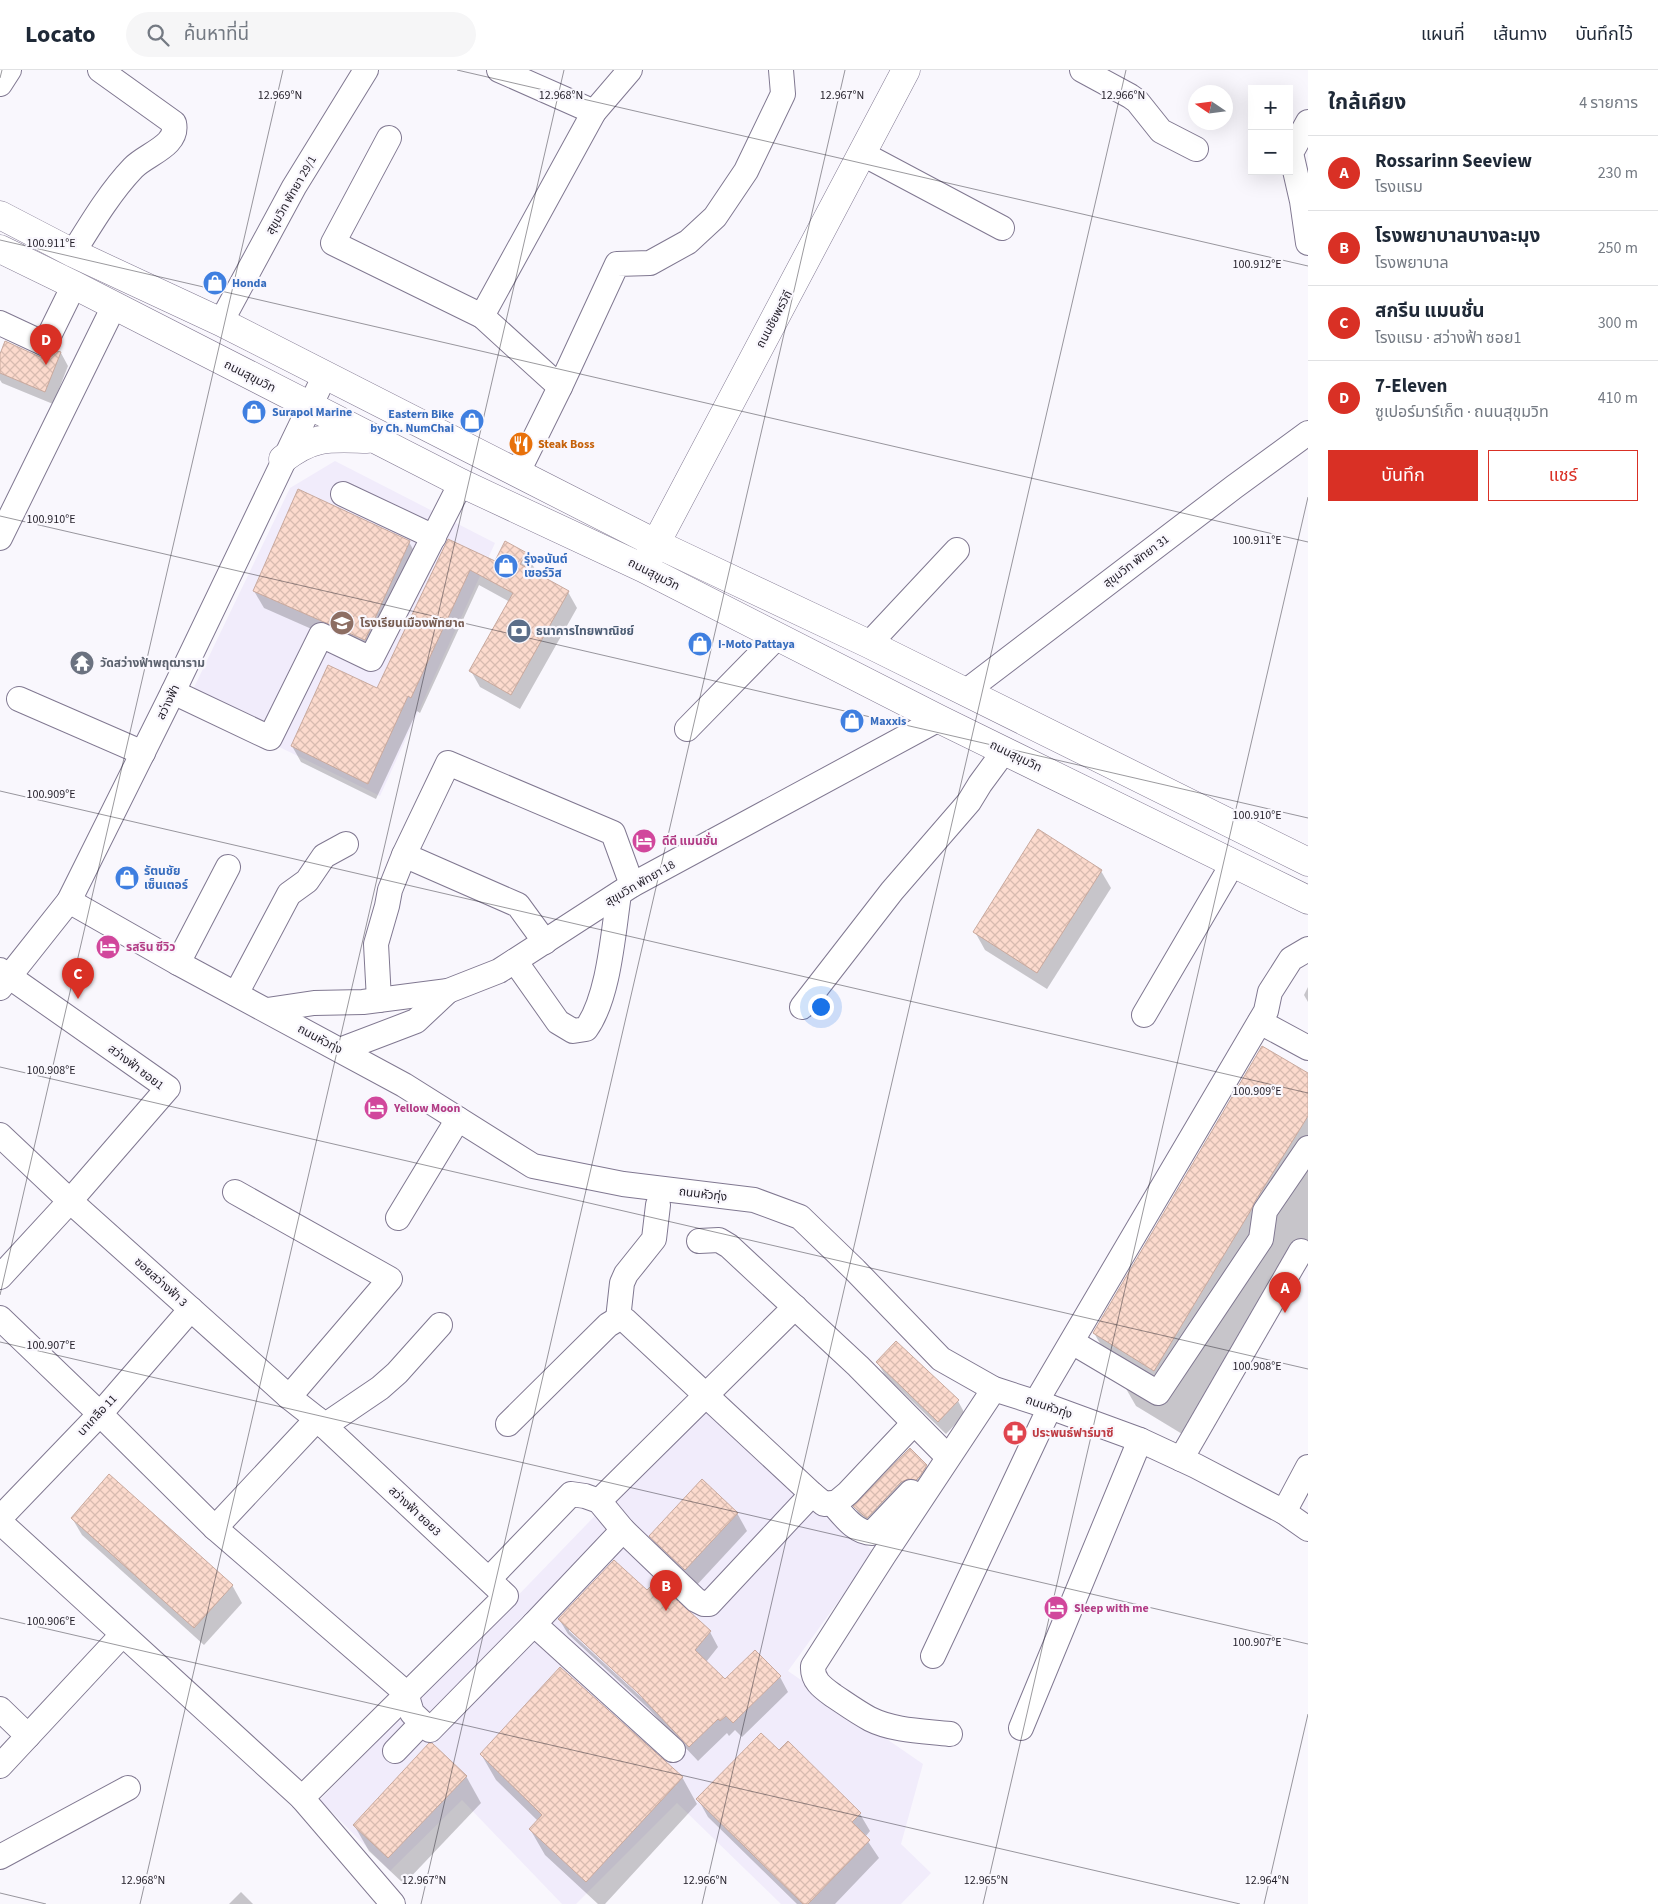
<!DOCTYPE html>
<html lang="th">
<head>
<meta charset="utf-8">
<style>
  :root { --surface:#fff; --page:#f6f6f7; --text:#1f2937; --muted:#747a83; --line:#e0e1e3; --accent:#d93025 }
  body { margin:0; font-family:"Source Sans 3","Noto Sans Thai",sans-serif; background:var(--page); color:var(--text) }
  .controls { position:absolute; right:15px; top:15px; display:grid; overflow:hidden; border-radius:0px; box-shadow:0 5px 20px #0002 }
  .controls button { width:45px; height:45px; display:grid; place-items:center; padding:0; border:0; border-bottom:1px solid var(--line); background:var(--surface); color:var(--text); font:25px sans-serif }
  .compass { position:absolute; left:1188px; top:15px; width:45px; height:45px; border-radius:50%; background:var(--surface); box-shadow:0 5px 20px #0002; rotate:283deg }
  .you { position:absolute; left:820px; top:936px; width:18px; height:18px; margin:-12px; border:4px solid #fff; border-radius:50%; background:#1a73e8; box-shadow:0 0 0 8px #1a73e833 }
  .badge { display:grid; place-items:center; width:32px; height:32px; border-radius:50%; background:var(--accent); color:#fff; font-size:16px; font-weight:700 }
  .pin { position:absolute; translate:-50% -41px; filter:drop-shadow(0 1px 2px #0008) }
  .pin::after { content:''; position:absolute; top:26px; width:18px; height:15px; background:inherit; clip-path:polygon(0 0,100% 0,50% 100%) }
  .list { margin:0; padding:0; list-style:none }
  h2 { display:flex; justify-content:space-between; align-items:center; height:65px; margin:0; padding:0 20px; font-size:21px }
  h2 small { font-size:16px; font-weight:400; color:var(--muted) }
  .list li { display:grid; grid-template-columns:32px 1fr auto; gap:15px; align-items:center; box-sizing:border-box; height:75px; padding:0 20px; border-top:1px solid var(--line) }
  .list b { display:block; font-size:19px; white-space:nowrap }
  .list p { margin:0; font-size:16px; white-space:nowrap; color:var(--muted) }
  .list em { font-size:16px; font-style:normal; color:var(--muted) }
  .actions { display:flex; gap:10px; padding:15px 20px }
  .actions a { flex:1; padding:11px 0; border:1px solid var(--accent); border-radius:0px; text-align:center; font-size:18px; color:var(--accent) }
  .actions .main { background:var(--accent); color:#fff }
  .icon { flex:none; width:28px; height:28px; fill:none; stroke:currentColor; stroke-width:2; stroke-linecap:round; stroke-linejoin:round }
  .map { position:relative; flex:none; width:1308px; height:1834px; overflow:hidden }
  header { display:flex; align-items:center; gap:30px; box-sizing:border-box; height:70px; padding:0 25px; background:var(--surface); border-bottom:1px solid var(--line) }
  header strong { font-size:24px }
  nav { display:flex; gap:28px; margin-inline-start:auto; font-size:18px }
  .search { width:350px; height:45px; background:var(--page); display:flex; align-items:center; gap:12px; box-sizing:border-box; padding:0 18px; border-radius:28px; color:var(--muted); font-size:19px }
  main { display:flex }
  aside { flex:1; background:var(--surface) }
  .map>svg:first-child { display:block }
  .built { fill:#f1ecfb }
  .shadow { fill:#0003; fill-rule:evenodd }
  .building { fill:url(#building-cross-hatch); stroke:#c8a99e }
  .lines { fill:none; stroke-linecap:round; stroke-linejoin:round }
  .minor-casing { stroke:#807891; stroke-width:26 }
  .major-casing { stroke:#807891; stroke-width:29 }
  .highway-casing { stroke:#807891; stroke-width:29 }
  .minor { stroke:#fff; stroke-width:24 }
  .major { stroke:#fff; stroke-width:28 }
  .highway { stroke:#fff; stroke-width:28 }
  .ticks { fill:none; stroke:#221e28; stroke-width:1; stroke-opacity:0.45 }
  .labels { text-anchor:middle; stroke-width:4.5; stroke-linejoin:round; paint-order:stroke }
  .street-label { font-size:12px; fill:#221e28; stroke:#f9f7fd }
  .shop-label { font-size:12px; font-weight:bold; fill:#366cbe; stroke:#f9f7fd; text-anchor:start }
  .food-label { font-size:12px; font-weight:bold; fill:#c56008; stroke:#f9f7fd; text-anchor:start }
  .education-label { font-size:12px; font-weight:bold; fill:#785e54; stroke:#f9f7fd; text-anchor:start }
  .service-label { font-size:12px; font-weight:bold; fill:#4e5e75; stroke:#f9f7fd; text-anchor:start }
  .worship-label { font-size:12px; font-weight:bold; fill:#5b616d; stroke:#f9f7fd; text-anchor:start }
  .hotel-label { font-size:12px; font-weight:bold; fill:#b23c85; stroke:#f9f7fd; text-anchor:start }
  .health-label { font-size:12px; font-weight:bold; fill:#be3a42; stroke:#f9f7fd; text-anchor:start }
  .ticks-label { font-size:12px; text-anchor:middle; fill:#221e28; stroke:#f9f7fd; stroke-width:4.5; stroke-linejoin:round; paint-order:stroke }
</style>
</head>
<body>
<header>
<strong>Locato</strong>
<div class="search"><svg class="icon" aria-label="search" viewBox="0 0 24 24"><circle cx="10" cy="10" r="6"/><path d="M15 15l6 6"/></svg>ค้นหาที่นี่</div>
<nav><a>แผนที่</a><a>เส้นทาง</a><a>บันทึกไว้</a></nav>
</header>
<main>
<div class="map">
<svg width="1308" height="1834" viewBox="0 0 1308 1834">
  <defs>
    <pattern id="building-cross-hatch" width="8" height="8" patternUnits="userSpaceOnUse" patternTransform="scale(1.25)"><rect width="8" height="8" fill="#fcdacd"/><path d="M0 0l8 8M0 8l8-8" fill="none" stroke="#d8bbb0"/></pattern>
  </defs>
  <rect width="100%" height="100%" fill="#f9f7fd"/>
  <g class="built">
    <path d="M335,391L495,473L380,726L187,632L290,418Z"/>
    <path d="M705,1332L874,1482L788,1601L923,1694L901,1774L931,1803L901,1834H781L677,1733L576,1834H562L462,1730L390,1801L320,1730Z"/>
  </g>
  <g class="shadow">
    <path d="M57,282L61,283L68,296L53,334L2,313L0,310V287L47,289L53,287Z"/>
    <path d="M449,470L496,492L526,484L535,499L533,503L568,522L577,538L520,639L480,617L471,601L510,532L479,515L420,643L417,641L376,729L301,692L292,676L378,620Z"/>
    <path d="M409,472L419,490L375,587L264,538L254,521Z"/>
    <path d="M1101,801L1111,818L1047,919L985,880L975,862Z"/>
    <path d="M1308,917V932L1304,925Z"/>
    <path d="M1308,1005V1186L1197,1373L1136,1336L1094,1263Z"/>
    <path d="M877,1292L958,1331L965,1344L946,1364L885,1305Z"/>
    <path d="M926,1396L934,1409L875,1460L862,1450L855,1437Z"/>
    <path d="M737,1443L747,1461L695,1517L661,1484L651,1466Z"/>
    <path d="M72,1448L232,1515L242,1533L204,1575L82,1465Z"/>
    <path d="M647,1522L710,1562L718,1577L706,1592L725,1611L780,1607L788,1622L742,1667L735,1660L729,1666L727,1663L698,1691L648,1638L568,1564L559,1549ZM569,1558L643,1626L642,1628L569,1561Z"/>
    <path d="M788,1673L860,1744L870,1761L865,1767L879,1788L835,1834H797L708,1747L698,1729L779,1682Z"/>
    <path d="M481,1684L682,1707L697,1734L605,1834H598L545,1785L530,1759L538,1751L496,1710Z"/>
    <path d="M466,1706L481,1733L404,1814L369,1781L354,1755Z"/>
    <path d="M241,1822L253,1834H229Z"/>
  </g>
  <g class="building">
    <path d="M5,271L40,287L47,288L52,286L57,281L61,282L45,322L0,303V284Z"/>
    <path d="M298,419L410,471L365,570L253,521Z"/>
    <path d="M448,469L495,491L505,471L527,483L520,494L569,521L511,625L469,601L513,523L470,500L411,628L408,626L368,714L291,676L328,595L377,618Z"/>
    <path d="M1038,759L1102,800L1037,903L973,862Z"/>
    <path d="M1262,976L1308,1003V1046L1254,1133L1251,1140L1154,1301L1093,1263Z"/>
    <path d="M896,1271L959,1330L938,1352L876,1292Z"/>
    <path d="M910,1378L927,1395L920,1406L916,1410L908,1409L901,1412L867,1448L863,1445L853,1436Z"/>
    <path d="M109,1404L233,1515L194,1558L71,1448Z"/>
    <path d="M702,1409L738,1443L685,1500L649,1466Z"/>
    <path d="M614,1490L647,1520L656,1511L711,1561L695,1580L725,1609L755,1580L781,1606L733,1653L726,1646L720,1651L718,1649L689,1677L638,1623L558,1549Z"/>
    <path d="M560,1597L683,1707L586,1812L529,1759L542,1745L480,1684Z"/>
    <path d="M761,1663L779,1680L788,1671L861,1743L852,1752L870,1770L808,1834H803L696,1729Z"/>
    <path d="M429,1673H432L467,1706L388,1788L353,1755Z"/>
  </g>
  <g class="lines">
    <defs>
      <g id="minor">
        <path d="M499,0L594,42"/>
        <path d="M1082,0L1130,26L1137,31L1161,61L1196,79"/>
        <path d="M0,14L9,0"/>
        <path d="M1308,52L1291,83L1302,131L1308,173"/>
        <path d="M389,68L333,173L482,246L594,42L630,0"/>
        <path d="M861,83L1002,158"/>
        <path d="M73,183C91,154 110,122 133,98C146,84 179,76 174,53L100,0"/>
        <path d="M482,246L560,317"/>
        <path d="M221,252L294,117L366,0"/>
        <path d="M0,253L45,274L74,215"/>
        <path d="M518,402L560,317L617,194L650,193L688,172L715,147L746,101L783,24L781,0"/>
        <path d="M343,424L434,467"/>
        <path d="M0,468L114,236"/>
        <path d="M869,574L957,480"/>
        <path d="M173,622L270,668L321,565L371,589L461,413"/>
        <path d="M965,622L1234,417L1308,363"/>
        <path d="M19,629L143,683"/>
        <path d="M687,659L777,567"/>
        <path d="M69,831L178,893L404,1015L533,1096L623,1114L754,1130L800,1147L855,1200L941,1289L994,1319L1050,1337L1140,1370L1196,1396L1284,1442L1308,1459"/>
        <path d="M545,872L518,835L404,785L448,693L613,763L632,815"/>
        <path d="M515,891L558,952L573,961L586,959C609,927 613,864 619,824"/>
        <path d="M178,893L228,797"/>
        <path d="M0,900L168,1018L70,1131L0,1207"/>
        <path d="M0,918L69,831L173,622L325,305"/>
        <path d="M236,924L289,824L307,811L324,786L346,774"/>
        <path d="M379,930L376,874L387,836L390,820L404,785"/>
        <path d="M802,937L892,821L969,732L980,714L1005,680"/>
        <path d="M267,940L314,933L363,932L448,921L499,901L632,815L939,649"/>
        <path d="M1144,945L1233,793"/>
        <path d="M1260,952L1308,978"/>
        <path d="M340,980L416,951L448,921"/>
        <path d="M0,1065L70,1131L289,1327L317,1349L506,1526L302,1728"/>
        <path d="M235,1122L390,1209L289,1327"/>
        <path d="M398,1148L458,1049"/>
        <path d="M699,1171L719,1170L729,1176L858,1296L948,1387"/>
        <path d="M0,1248L100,1344L215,1458L406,1623L412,1643L430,1660L534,1554L673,1680"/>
        <path d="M618,1249L622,1213L626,1204L654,1169L658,1135"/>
        <path d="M1072,1272L1158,1323L1261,1169L1265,1141L1308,1078"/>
        <path d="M1036,1332L1266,941L1270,922L1291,889L1308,879"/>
        <path d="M508,1354L608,1255L618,1249L625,1250L812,1424"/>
        <path d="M324,1356L380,1318L397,1303L440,1255"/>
        <path d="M1181,1389L1301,1181"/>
        <path d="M599,1431L795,1237"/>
        <path d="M832,1433C843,1445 855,1463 872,1463L911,1422"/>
        <path d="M1284,1442L1308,1397"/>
        <path d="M0,1448L100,1344L191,1239"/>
        <path d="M0,1452L302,1728L393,1834"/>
        <path d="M215,1458L317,1349"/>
        <path d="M489,1509L571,1424L585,1426L599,1431L623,1460L696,1530L704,1534H709L812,1424L824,1434L836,1433L848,1423L914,1353"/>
        <path d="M534,1554L623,1460"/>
        <path d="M933,1586L1050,1337"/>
        <path d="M0,1639L28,1666"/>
        <path d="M1021,1658L1140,1370"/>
        <path d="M950,1664C924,1661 894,1661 870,1649C857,1642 846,1634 834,1626C823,1618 812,1611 813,1596L884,1485L994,1319"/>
        <path d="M395,1681L422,1653"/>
        <path d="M0,1696L122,1565"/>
        <path d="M0,1787L128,1718"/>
      </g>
      <path id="major" d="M645,494L906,0"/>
      <g id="highway">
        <path d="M0,145L73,183L221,252L655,473L869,574L1308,792"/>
        <path d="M0,179L74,215L461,413L643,498L939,649L1308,830"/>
        <path d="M283,389C314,365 330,368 367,369"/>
      </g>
    </defs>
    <use href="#minor" class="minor-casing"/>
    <use href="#major" class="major-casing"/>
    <use href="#highway" class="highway-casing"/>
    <use href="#minor" class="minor"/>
    <use href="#major" class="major"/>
    <use href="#highway" class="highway"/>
  </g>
  <path class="ticks" d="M457,0L1308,196M0,8L2,0M0,170L1308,472M0,446L1308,748M0,721L1308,1023M0,997L1308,1299M0,1225L283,0M0,1272L1308,1574M0,1548L1240,1834M0,1823L46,1834M140,1834L564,0M421,1834L845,0M702,1834L1126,0M983,1834L1308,427M1264,1834L1308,1644"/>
  <defs>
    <symbol id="shop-disc" viewBox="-11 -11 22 22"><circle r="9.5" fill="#3f7fe0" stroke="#f9f7fd"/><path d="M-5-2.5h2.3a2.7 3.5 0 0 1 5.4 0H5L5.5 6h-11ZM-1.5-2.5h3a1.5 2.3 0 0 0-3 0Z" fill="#fff"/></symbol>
    <symbol id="restaurant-disc" viewBox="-11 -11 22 22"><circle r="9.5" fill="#e8710a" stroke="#f9f7fd"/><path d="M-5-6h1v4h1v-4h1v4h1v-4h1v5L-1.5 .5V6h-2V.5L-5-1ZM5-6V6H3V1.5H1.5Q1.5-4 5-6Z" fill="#fff"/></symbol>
    <symbol id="school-disc" viewBox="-11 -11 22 22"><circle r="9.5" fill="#8d6e63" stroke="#f9f7fd"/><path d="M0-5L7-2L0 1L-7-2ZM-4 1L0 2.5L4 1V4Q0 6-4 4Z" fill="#fff"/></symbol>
    <symbol id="bank-disc" viewBox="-11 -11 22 22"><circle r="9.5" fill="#5c6f8a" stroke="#f9f7fd"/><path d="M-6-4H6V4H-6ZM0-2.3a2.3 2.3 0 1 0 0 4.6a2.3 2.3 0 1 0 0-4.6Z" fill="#fff"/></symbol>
    <symbol id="temple-disc" viewBox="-11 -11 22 22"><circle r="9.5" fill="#6b7280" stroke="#f9f7fd"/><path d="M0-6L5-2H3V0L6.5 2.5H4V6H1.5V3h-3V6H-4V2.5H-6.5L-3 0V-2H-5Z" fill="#fff"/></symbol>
    <symbol id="hotel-disc" viewBox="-11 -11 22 22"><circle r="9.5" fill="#d1479c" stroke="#f9f7fd"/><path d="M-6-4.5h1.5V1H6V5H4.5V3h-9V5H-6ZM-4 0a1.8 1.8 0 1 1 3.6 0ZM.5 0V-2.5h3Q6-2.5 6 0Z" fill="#fff"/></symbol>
    <symbol id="pharmacy-disc" viewBox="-11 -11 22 22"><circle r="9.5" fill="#e0444e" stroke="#f9f7fd"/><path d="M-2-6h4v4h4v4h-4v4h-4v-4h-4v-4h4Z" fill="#fff"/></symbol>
  </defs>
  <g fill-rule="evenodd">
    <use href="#shop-disc" x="201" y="199" width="28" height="28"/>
    <use href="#shop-disc" x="240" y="328" width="28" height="28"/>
    <use href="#shop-disc" x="458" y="337" width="28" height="28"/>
    <use href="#restaurant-disc" x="507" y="360" width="28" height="28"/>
    <use href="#shop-disc" x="492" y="482" width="28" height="28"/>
    <use href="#school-disc" x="328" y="539" width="28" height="28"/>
    <use href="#bank-disc" x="505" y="547" width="28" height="28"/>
    <use href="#shop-disc" x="686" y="560" width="28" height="28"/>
    <use href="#temple-disc" x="68" y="579" width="28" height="28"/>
    <use href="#shop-disc" x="838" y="637" width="28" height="28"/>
    <use href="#hotel-disc" x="630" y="757" width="28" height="28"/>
    <use href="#shop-disc" x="113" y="794" width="28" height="28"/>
    <use href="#hotel-disc" x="94" y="863" width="28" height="28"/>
    <use href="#hotel-disc" x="362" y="1024" width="28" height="28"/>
    <use href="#pharmacy-disc" x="1001" y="1349" width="28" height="28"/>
    <use href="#hotel-disc" x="1042" y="1524" width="28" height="28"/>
  </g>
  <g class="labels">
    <g class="street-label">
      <text transform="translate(291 125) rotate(-60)" y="4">สุขุมวิท พัทยา 29/1</text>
      <text transform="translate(774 249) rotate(-62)" y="4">ถนนชัยพรวิถี</text>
      <text transform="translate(250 306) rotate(27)" y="4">ถนนสุขุมวิท</text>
      <text transform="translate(1136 491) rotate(-37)" y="4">สุขุมวิท พัทยา 31</text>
      <text transform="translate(654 504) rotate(27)" y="4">ถนนสุขุมวิท</text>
      <text transform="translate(168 632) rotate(-64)" y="4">สว่างฟ้า</text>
      <text transform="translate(1016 686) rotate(26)" y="4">ถนนสุขุมวิท</text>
      <text transform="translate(640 813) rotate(-30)" y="4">สุขุมวิท พัทยา 18</text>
      <text transform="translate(320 969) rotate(28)" y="4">ถนนหัวทุ่ง</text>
      <text transform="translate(136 997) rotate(37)" y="4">สว่างฟ้า ซอย1</text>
      <text transform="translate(703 1124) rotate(7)" y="4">ถนนหัวทุ่ง</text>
      <text transform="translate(161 1212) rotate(42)" y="4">ซอยสว่างฟ้า 3</text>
      <text transform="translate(1049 1337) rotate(19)" y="4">ถนนหัวทุ่ง</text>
      <text transform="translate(97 1345) rotate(-47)" y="4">นาเกลือ 11</text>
      <text transform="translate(415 1441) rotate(43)" y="4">สว่างฟ้า ซอย3</text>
    </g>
    <g class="shop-label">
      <text x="232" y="217">Honda</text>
      <text x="272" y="346">Surapol Marine</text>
      <text x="454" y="348" text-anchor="end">Eastern Bike<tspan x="454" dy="14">by Ch. NumChai</tspan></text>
      <text x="524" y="493">รุ่งอนันต์<tspan x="524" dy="14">เซอร์วิส</tspan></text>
      <text x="718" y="578">I-Moto Pattaya</text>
      <text x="870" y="655">Maxxis</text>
      <text x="144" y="805">รัตนชัย<tspan x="144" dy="14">เซ็นเตอร์</tspan></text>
    </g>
    <g class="food-label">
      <text x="538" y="378">Steak Boss</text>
    </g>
    <g class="education-label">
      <text x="360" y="557">โรงเรียนเมืองพัทยา๓</text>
    </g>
    <g class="service-label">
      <text x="536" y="565">ธนาคารไทยพาณิชย์</text>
    </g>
    <g class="worship-label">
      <text x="100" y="597">วัดสว่างฟ้าพฤฒาราม</text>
    </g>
    <g class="hotel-label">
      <text x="662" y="775">ดีดี แมนชั่น</text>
      <text x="126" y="881">รสริน ซีวิว</text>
      <text x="394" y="1042">Yellow Moon</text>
      <text x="1074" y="1542">Sleep with me</text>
    </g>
    <g class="health-label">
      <text x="1032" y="1367">ประพนธ์ฟาร์มาซี</text>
    </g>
  </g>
  <g class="ticks-label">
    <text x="280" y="29">12.969°N</text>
    <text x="561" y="29">12.968°N</text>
    <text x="842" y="29">12.967°N</text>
    <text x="1123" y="29">12.966°N</text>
    <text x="51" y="177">100.911°E</text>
    <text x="1257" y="198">100.912°E</text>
    <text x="51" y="453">100.910°E</text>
    <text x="1257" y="474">100.911°E</text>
    <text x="51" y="728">100.909°E</text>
    <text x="1257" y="749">100.910°E</text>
    <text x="51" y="1004">100.908°E</text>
    <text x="1257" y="1025">100.909°E</text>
    <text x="51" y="1279">100.907°E</text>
    <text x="1257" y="1300">100.908°E</text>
    <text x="51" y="1555">100.906°E</text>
    <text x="1257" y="1576">100.907°E</text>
    <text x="143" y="1814">12.968°N</text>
    <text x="424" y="1814">12.967°N</text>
    <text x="705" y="1814">12.966°N</text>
    <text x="986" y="1814">12.965°N</text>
    <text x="1267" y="1814">12.964°N</text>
  </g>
</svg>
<div class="controls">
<button>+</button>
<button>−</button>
</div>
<svg class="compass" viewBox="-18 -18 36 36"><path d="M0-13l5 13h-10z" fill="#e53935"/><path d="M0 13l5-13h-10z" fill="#747a83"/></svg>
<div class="you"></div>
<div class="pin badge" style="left:1285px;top:1243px">A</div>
<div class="pin badge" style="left:666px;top:1541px">B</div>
<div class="pin badge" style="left:78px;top:929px">C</div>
<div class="pin badge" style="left:46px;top:295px">D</div>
</div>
<aside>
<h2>ใกล้เคียง<small>4 รายการ</small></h2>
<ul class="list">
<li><span class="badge">A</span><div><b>Rossarinn Seeview</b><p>โรงแรม</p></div><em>230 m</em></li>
<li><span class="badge">B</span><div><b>โรงพยาบาลบางละมุง</b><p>โรงพยาบาล</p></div><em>250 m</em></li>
<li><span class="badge">C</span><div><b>สกรีน แมนชั่น</b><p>โรงแรม · สว่างฟ้า ซอย1</p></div><em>300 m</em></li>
<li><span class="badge">D</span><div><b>7-Eleven</b><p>ซูเปอร์มาร์เก็ต · ถนนสุขุมวิท</p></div><em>410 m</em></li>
</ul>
<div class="actions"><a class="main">บันทึก</a><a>แชร์</a></div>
</aside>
</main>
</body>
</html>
